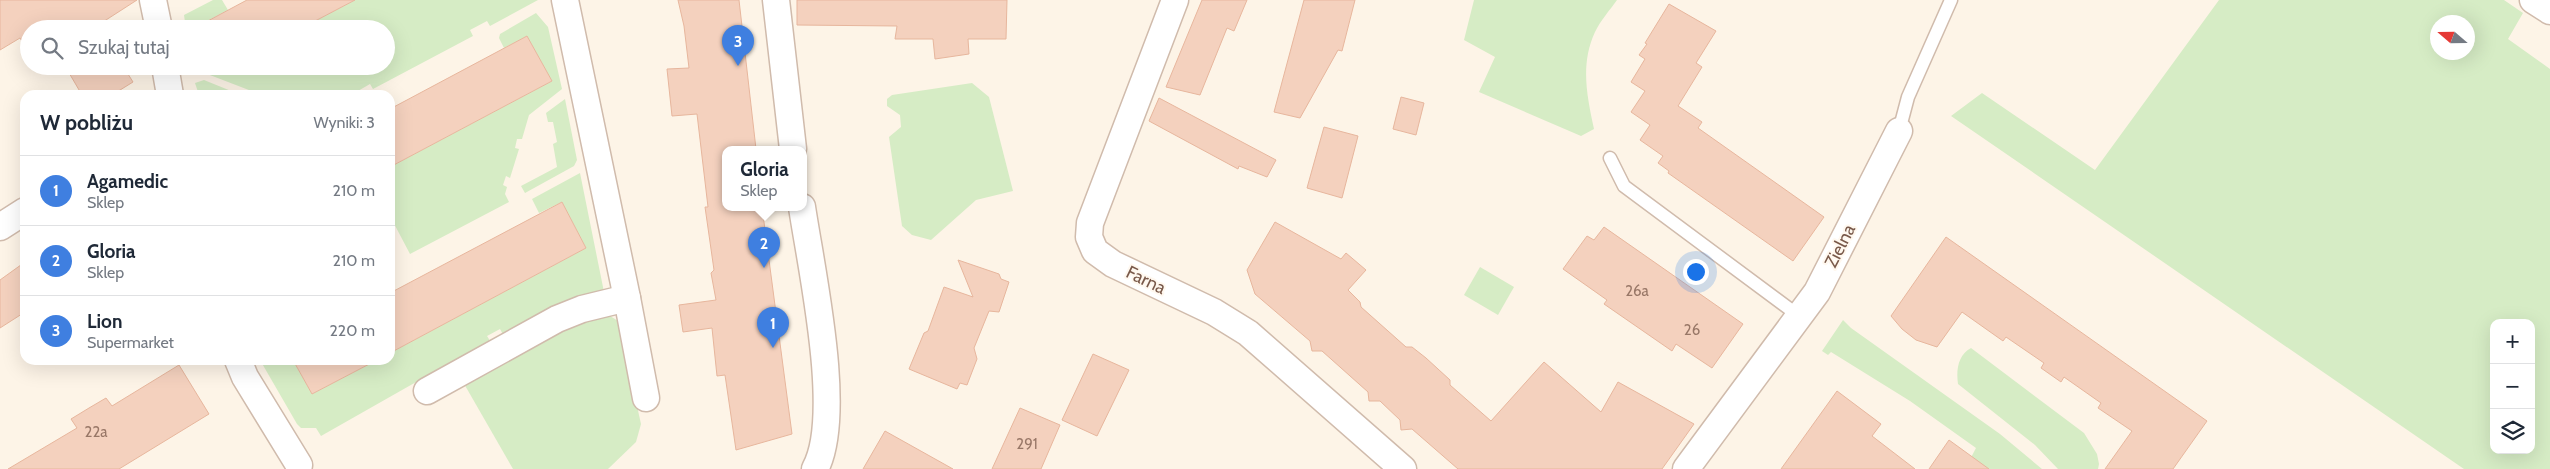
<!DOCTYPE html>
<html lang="pl">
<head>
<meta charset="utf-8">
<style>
  :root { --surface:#fff; --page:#f2f2f3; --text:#1f2937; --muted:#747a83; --line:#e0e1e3; --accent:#1a73e8 }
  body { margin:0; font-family:Cabin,sans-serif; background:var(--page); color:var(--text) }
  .controls { position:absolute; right:15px; bottom:15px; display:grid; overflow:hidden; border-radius:10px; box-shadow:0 5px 20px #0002 }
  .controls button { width:45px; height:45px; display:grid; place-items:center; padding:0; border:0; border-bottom:1px solid var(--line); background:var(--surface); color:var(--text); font:25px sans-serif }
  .compass { position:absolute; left:2430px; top:15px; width:45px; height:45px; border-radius:50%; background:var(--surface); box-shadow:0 5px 20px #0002; rotate:290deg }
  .you { position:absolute; left:1695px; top:271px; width:18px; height:18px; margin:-12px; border:4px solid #fff; border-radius:50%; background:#1a73e8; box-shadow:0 0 0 8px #1a73e833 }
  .badge { display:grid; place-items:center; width:32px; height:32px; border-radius:50%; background:var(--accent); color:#fff; font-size:16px; font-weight:700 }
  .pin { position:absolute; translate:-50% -41px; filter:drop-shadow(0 1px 2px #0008) }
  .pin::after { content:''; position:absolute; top:26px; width:18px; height:15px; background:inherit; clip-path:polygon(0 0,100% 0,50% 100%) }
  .popup { position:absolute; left:722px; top:146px; width:85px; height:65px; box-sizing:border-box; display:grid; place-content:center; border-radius:10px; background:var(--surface); filter:drop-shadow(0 1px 4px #0005); font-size:16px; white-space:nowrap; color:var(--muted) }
  .popup b { font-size:19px; color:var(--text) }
  .popup::after { content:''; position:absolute; left:50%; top:100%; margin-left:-10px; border:10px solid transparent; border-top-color:var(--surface) }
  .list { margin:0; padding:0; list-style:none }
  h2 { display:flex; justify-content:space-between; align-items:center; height:65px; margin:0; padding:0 20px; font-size:21px }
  h2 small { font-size:16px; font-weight:400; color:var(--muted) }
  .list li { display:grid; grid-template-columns:32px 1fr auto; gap:15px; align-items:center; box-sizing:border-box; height:70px; padding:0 20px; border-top:1px solid var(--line) }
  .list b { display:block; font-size:19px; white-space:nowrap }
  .list p { margin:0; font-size:16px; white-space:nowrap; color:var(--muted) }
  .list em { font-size:16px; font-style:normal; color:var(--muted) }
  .icon { flex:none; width:28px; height:28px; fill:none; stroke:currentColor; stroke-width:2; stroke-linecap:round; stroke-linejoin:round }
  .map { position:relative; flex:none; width:2550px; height:469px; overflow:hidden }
  .search { position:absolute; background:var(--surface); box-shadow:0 5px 20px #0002; left:20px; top:20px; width:375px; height:55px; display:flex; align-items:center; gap:12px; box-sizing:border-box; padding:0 18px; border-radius:28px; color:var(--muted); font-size:19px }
  .panel { position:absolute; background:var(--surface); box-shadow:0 5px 20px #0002; left:20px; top:90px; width:375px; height:275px; border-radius:15px }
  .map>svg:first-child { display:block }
  .green { fill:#d6ecc5; fill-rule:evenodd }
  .building { fill:#f4d1be; stroke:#e7b69d }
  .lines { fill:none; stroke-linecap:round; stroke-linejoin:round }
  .service-casing { stroke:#d0bbac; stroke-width:15 }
  .minor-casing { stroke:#d0bbac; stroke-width:29 }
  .service { stroke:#fff; stroke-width:12 }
  .minor { stroke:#fff; stroke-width:26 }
  .labels { text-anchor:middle; stroke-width:4; stroke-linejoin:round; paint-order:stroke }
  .number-label { font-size:15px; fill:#987767 }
  .street-label { font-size:18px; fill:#79594a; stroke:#fff8ef }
</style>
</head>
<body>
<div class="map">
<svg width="2550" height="469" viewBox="0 0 2550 469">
  <rect width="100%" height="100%" fill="#fdf4e7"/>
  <g class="green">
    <path d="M213,0H222L228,10L205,22L208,29H186L184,15Z"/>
    <path d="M355,0H538L490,26L487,21L470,30L473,36L373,89L370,84L351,95H262L202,72L193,73L192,66H386V29H300Z"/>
    <path d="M1474,0H1617C1610,10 1600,21 1595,32C1580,64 1587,96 1594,129L1581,136L1479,92L1495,57L1464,40Z"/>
    <path d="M2219,0H2504L2523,13L2508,39L2550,69V469H2464L1951,116L1982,93L2095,170ZM2438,22H2468V52H2438ZM2494,323H2531V450H2494Z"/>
    <path d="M536,13L548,27L562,89L529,115L522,139H517L515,148L519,149L510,178L506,176L503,185L507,187L505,194L509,202L410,254L390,216V167L552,81L527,36L504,48L499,38L500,34Z"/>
    <path d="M204,80L241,95H199L195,83Z"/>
    <path d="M972,83L989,97L1013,191L976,200L931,240L912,235L902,226L889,137L901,127L900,115L887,106V99L892,95Z"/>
    <path d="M565,99L577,160L574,166L525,193L521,186L557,167L553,144L557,142L553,122H548L546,113Z"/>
    <path d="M580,173L604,292L506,340L500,329L487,336L494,347L432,373L321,436L316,428H301L297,424L260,360H293L312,394L377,360H390V353L586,248L562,202L539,213L532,199Z"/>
    <path d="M1480,267L1514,287L1498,315L1464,295Z"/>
    <path d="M607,314L618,321L641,424L636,442L608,469H513L463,382L551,330Z"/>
    <path d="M1843,320L1851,328L2000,434L2042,469H1965L1976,448L1910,401L1831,352L1828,355L1822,351Z"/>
    <path d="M1971,348L2084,433L2097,454L2099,464L2098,469H2058L2035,445L1958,384C1956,370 1958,355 1971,348Z"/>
  </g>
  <g class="building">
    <path d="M0,0H137L92,29H29V52L20,38L0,50Z"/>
    <path d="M247,0H355L300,29H208L204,23Z"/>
    <path d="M678,0H739L756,149H725V207H762L792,434L736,450L725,375L717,376L712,328L683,332L679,305L716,300L711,273L714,270L705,207H708L697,114L672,116L667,69L689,68L684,26Z"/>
    <path d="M797,0H1007L1006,39H968L969,54L935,59L933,39H895L897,26L797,25Z"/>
    <path d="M1202,0H1247L1234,31L1227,28L1200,95L1166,87Z"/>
    <path d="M1304,0H1355L1342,51L1338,50L1300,118L1274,112Z"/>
    <path d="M1669,4L1716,31L1696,63L1702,67L1678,106L1702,122L1698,128L1824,217L1793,261L1668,173L1669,171L1658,163L1663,156L1640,140L1650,125L1631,112L1645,91L1631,82L1645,59L1639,55L1647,44L1645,43Z"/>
    <path d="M527,36L552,81L390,167V109Z"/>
    <path d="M65,66H123L133,82L112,95H82Z"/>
    <path d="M1401,97L1424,103L1416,135L1393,129Z"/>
    <path d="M1159,98L1276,160L1267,177L1239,166L1238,169L1149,121Z"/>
    <path d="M1324,127L1358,136L1342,198L1307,188Z"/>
    <path d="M562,202L586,248L390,353V293Z"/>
    <path d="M1275,222L1341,259L1346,253L1366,270L1348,290L1360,302L1361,307L1406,347H1412L1426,358L1450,380V385L1491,421L1544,362L1601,412L1618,382L1694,424L1662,469H1458L1412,429L1401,430L1400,420L1380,401H1369L1368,392L1322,351H1312L1310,341L1255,294L1247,270Z"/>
    <path d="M1604,227L1743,324L1712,368L1676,344L1672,351L1604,304L1607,300L1563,269L1587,236L1594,240Z"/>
    <path d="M1946,237L2207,421L2173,469H2105L2132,431L2098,408L2101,403L2064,377L2061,382L2041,368L2044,363L2006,337L2003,341L1962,312L1937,347L1916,340L1902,329L1891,316Z"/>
    <path d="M958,260L999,274L1001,279L1009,282L999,312L989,311L974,348L977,359L967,385L960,383L957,389L909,369L924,333L928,331L944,287L973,297Z"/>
    <path d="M25,262V312L0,328V280Z"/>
    <path d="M1093,354L1129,370L1097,436L1062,420Z"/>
    <path d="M293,360H377L312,394Z"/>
    <path d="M179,365L209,414L119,469H8L77,428L71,419L89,408L106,398L112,406Z"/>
    <path d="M1837,391L1881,424L1872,436L1915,469H1781Z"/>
    <path d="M1020,408L1060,425L1041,469H992Z"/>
    <path d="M885,431L953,469H863Z"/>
    <path d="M1949,440L1989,469H1929Z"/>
  </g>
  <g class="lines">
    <defs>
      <g id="service">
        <path d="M1899,131L1908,97L1951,0"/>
        <path d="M1610,158L1624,186L1799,316"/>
      </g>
      <g id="minor">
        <path d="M153,0L159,29"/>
        <path d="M776,0L793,149"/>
        <path d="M1175,0L1090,223L1089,237L1095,251L1113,264L1214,312L1248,333L1403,469"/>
        <path d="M2533,0L2550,11"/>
        <path d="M165,66L170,95"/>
        <path d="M802,207C811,268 844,416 815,469"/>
        <path d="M0,227L25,211"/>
        <path d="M627,298L646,398"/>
        <path d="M238,360L245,377L299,465"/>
        <path d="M427,391L557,319L582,309L627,298L565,0"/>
        <path d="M1686,469L1817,292L1899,131"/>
      </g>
    </defs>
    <use href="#service" class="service-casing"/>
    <use href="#minor" class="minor-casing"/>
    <use href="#service" class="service"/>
    <use href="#minor" class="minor"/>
  </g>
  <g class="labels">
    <g class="number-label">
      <text x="1637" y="296">26a</text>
      <text x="1692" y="335">26</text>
      <text x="96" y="437">22a</text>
      <text x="1027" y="449">291</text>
    </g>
    <g class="street-label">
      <text transform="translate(1840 246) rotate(-63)" y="6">Zielna</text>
      <text transform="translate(1146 280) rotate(26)" y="6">Farna</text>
    </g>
  </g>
</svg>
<div class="controls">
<button>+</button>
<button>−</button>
<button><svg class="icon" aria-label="layers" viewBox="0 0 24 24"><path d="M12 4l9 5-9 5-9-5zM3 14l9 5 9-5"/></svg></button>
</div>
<svg class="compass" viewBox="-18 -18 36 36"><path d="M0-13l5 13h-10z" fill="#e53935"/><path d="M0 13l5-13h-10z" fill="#747a83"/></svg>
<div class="you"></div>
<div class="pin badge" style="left:773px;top:348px;background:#3f7fe0">1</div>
<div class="pin badge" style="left:764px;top:268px;background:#3f7fe0">2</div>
<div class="popup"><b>Gloria</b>Sklep</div>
<div class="pin badge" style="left:738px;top:66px;background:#3f7fe0">3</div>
<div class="search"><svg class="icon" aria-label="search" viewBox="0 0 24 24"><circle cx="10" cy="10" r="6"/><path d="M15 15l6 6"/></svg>Szukaj tutaj</div>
<section class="panel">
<h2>W pobliżu<small>Wyniki: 3</small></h2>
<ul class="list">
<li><span class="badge" style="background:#3f7fe0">1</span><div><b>Agamedic</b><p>Sklep</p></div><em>210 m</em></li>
<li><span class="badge" style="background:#3f7fe0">2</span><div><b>Gloria</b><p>Sklep</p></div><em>210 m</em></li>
<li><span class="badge" style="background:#3f7fe0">3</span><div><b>Lion</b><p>Supermarket</p></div><em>220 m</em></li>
</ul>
</section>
</div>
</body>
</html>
